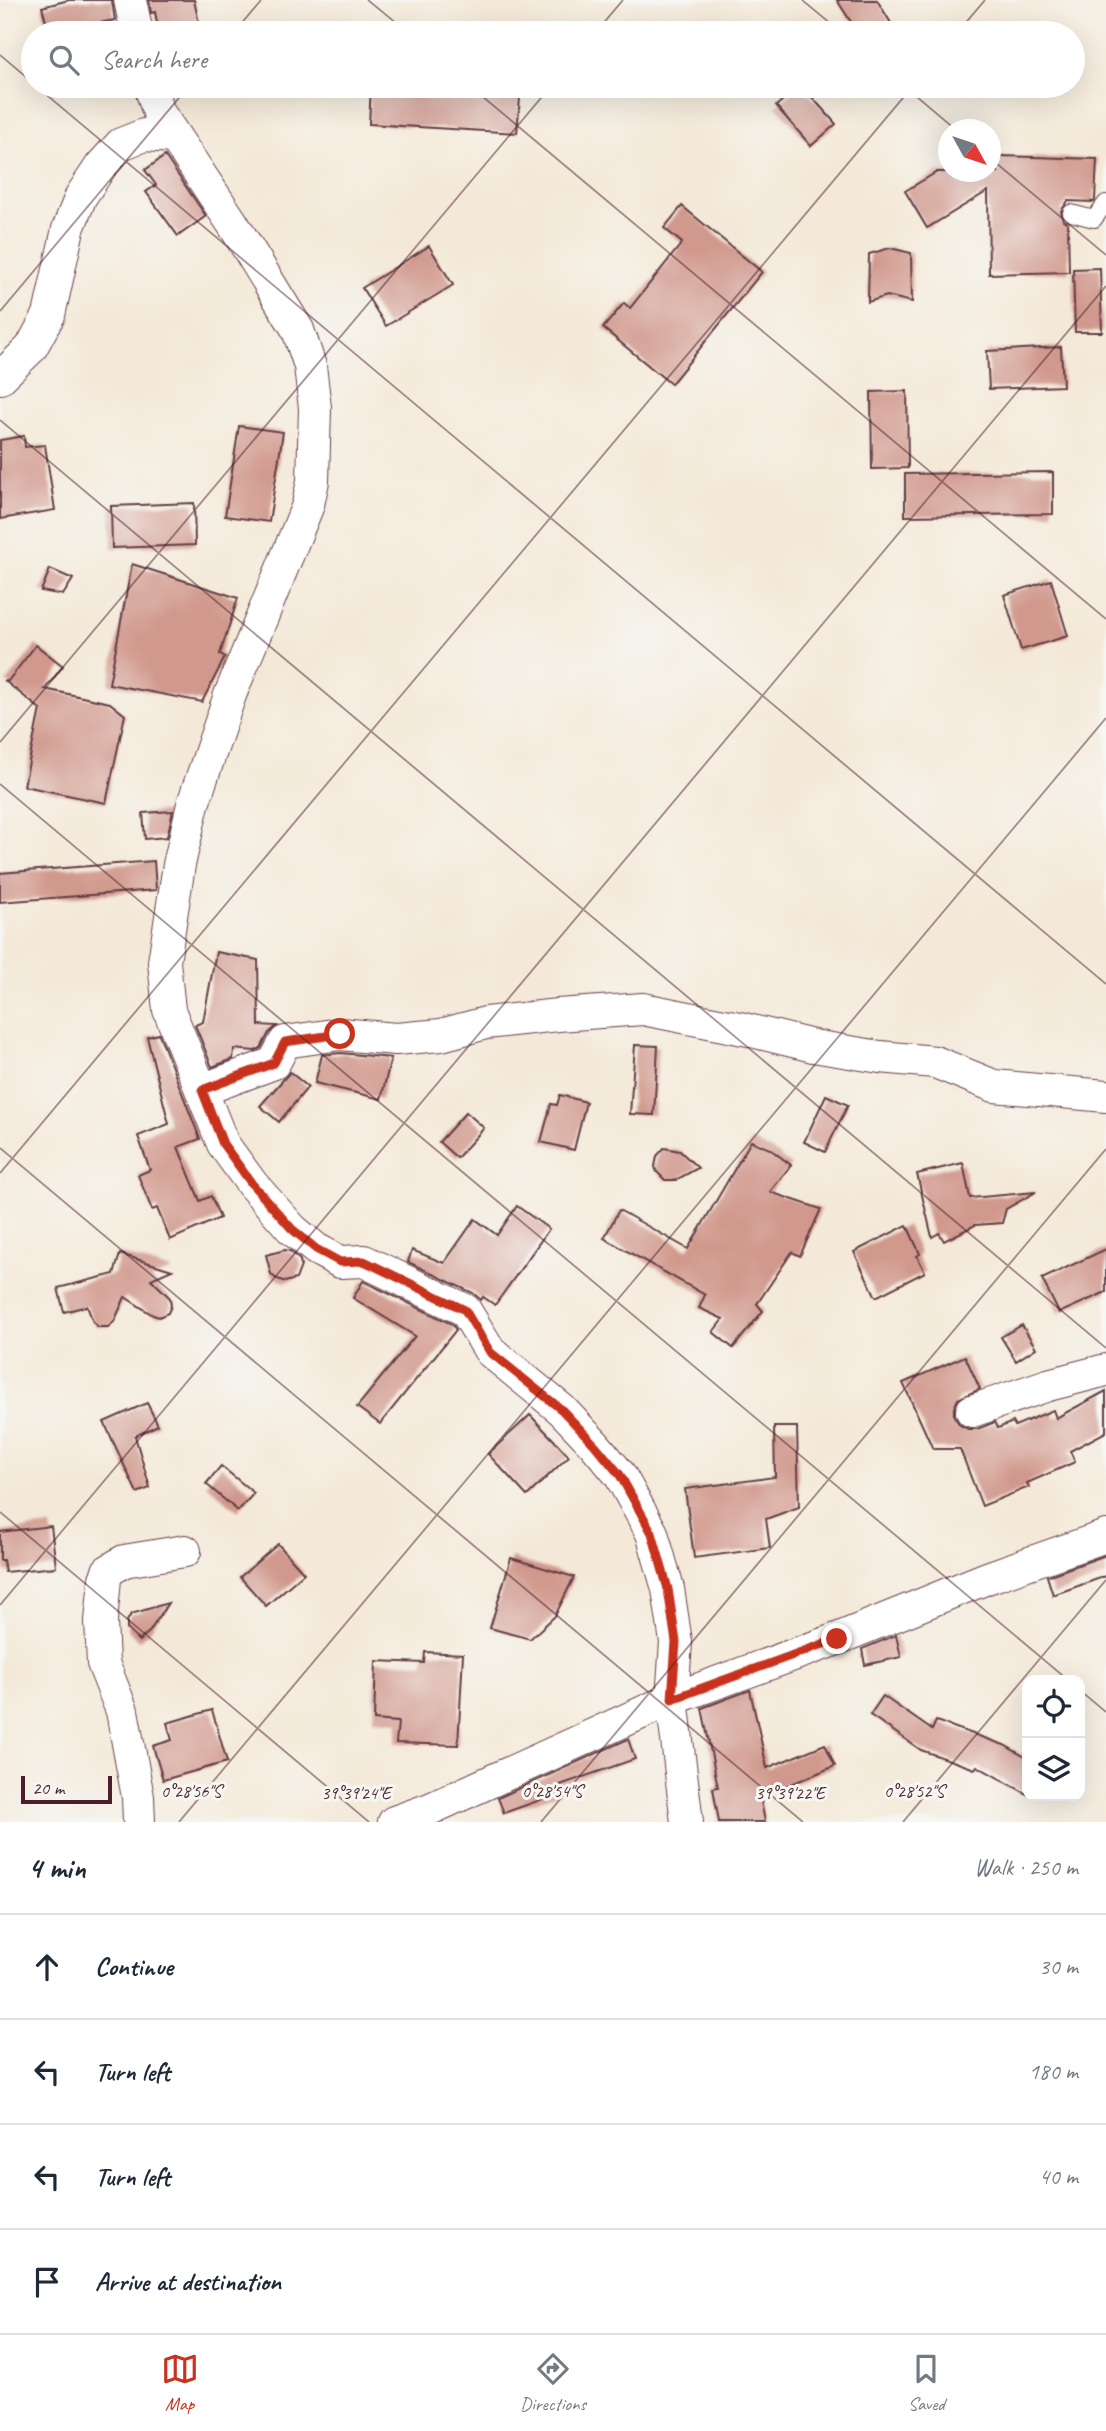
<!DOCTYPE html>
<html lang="en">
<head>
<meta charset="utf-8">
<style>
  :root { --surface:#fff; --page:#f6f6f7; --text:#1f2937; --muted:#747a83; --line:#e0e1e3; --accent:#c8321e }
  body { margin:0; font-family:Caveat,sans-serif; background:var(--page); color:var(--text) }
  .controls { position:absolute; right:21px; bottom:21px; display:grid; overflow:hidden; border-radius:14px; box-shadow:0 7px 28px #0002 }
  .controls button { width:63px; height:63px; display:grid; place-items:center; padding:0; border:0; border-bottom:2px solid var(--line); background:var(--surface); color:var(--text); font:35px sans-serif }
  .compass { position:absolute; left:938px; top:119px; width:63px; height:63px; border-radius:50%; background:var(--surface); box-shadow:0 7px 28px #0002; rotate:130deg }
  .scale { position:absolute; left:21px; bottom:18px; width:91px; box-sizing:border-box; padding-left:7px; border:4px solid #4a1f2b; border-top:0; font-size:19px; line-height:24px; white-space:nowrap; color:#4a1f2b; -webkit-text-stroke:5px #f6f6f2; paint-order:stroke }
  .stop { position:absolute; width:21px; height:21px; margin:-16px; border:5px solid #c8321e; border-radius:50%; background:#fff }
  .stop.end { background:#c8321e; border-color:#fff; box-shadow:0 2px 7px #0008 }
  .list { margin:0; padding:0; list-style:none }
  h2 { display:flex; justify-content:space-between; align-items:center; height:91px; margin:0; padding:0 28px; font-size:30px }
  h2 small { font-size:23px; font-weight:400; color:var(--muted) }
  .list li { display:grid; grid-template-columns:46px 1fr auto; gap:21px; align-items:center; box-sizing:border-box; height:105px; padding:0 28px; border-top:2px solid var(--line) }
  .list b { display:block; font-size:26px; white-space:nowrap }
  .list em { font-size:23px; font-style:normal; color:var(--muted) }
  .icon { flex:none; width:38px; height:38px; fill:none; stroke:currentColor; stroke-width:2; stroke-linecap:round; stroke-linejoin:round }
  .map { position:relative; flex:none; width:1106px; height:1822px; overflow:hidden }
  .search { position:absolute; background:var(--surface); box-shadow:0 7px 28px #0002; left:21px; right:21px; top:21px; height:77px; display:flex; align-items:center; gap:18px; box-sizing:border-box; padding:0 24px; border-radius:38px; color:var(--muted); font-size:26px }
  .sheet { height:511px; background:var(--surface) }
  nav { display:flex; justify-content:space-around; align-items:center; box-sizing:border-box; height:98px; border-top:2px solid var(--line); background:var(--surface); font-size:19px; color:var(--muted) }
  nav a { display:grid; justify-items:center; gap:4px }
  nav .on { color:var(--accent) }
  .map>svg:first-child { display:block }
  .building { fill:#d1998d }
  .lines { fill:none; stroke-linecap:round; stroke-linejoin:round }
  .service-casing { stroke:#643d45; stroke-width:18 }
  .minor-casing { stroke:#643d45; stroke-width:34 }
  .service { stroke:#fff; stroke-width:16 }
  .minor { stroke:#fff; stroke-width:32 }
  .route { stroke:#c8321e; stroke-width:9 }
  .ticks { fill:none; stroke:#4a1f2b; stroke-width:2; stroke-opacity:0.45 }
  .ticks-label { font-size:18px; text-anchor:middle; fill:#4a1f2b; stroke:#f6f6f2; stroke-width:6; stroke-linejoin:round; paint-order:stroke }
</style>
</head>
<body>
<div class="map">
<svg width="1106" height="1822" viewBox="0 0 1106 1822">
  <rect width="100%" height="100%" fill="#f6f6f2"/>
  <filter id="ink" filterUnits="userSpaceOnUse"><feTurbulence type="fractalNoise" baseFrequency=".0143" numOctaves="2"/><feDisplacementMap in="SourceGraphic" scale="14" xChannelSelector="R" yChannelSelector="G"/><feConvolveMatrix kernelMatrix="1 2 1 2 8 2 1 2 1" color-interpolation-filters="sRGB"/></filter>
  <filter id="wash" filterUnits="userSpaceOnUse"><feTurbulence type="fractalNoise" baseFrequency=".00686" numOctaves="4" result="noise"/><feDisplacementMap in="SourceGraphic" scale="28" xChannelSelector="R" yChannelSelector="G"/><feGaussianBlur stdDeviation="1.57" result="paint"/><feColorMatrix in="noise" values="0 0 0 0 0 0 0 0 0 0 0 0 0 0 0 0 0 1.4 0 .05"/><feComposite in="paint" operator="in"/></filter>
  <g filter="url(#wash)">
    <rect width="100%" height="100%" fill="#f4e9d8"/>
    <g id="blocks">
      <g class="building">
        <path d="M69,0H112L115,20L49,33L42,7Z"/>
        <path d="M149,0H194L201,33H159L155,12L151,13Z"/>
        <path d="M837,0H877L897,33H858Z"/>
        <path d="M371,86H521L517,133L369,124Z"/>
        <path d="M799,86H802L836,124L811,146L776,106Z"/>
        <path d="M165,156L206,216L178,236L146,192L156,185L145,170Z"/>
        <path d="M999,156L1097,159L1095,200L1094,202L1068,201L1061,211L1063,220L1068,223L1069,272L989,274L988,191L927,228L905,191L937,172H998Z"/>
        <path d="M682,206L762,272L671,384L603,328L624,303L630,308L682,243L664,228Z"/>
        <path d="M429,246L453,285L386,326L362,288Z"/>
        <path d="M890,248L911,253L912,302L887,296L868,302L869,254Z"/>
        <path d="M1100,268L1102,332H1075L1073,269Z"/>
        <path d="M1061,347L1063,386L989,389L987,351Z"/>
        <path d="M907,391L908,468L872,469L871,392Z"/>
        <path d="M239,426L283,432L269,522L225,516Z"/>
        <path d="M24,436L25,447L45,445L55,510L0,519V440Z"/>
        <path d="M1053,472V514L905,516V474Z"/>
        <path d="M194,503L195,545L112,548L111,506Z"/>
        <path d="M132,564L238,598L220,654L225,657L202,702L109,684Z"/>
        <path d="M50,569L73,579L63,595L41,591Z"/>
        <path d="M1051,580L1068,636L1021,650L1004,595Z"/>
        <path d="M36,645L63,666L45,689L110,703L125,715L106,803L24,786L40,709L5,681H8Z"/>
        <path d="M173,811L167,837L145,839L143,813Z"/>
        <path d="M154,861L156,890L0,902V873Z"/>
        <path d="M216,952L258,960L259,1025L277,1026L269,1033L261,1048L255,1051L234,1049L233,1059L212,1067L195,1025L203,1022Z"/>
        <path d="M159,1034L200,1139L178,1147L200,1201L211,1196L220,1218L170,1240L157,1208L152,1210L138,1175L150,1170L138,1136L169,1124L147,1037Z"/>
        <path d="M635,1045L658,1046L654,1115L630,1114Z"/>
        <path d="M341,1053L391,1058L381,1099L315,1083L322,1055Z"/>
        <path d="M290,1072L308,1087L279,1122L260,1106Z"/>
        <path d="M560,1095L586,1102L574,1150L541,1142L551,1104L557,1105Z"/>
        <path d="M826,1095L848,1105L825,1152L804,1142Z"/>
        <path d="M466,1112L484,1128L457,1158L439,1142Z"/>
        <path d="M751,1141L770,1149L791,1165L770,1192L821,1209L800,1256L792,1252L757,1304L763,1311L733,1348L713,1332L723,1319L699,1308L705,1295L604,1238L619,1210L688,1249Z"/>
        <path d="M664,1148L680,1151L698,1168L676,1180H665L657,1172L655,1167L657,1156Z"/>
        <path d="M963,1163L970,1198L1036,1192L1006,1209L1002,1223L975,1225L944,1241L939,1233L932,1237L917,1174Z"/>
        <path d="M517,1206L549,1229L495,1305L483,1297L481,1300L473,1293L408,1262L412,1250L444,1263L475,1219L497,1235Z"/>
        <path d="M907,1225L920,1254L917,1256L925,1272L876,1297L854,1252Z"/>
        <path d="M1106,1249V1292L1059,1313L1042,1279Z"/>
        <path d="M285,1250L290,1251L300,1260L301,1266L296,1279L285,1282L275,1278L271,1274L266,1255Z"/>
        <path d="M120,1254L172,1270L151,1279L170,1298L171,1306L168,1313L159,1317L153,1315L125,1297L114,1322L108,1327H98L93,1322L87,1306L64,1312L58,1288L114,1274Z"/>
        <path d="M363,1281L452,1324L456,1330L380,1424L357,1407L415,1336L353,1298Z"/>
        <path d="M1022,1325L1036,1348L1016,1361L1001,1337Z"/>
        <path d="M965,1356L980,1389L958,1399L954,1408V1416L960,1425L968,1429H977L995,1422L998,1428L1013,1422L1015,1426L1053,1410L1056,1418L1106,1391V1432L1070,1451L1075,1462L1027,1483L1029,1487L982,1506L960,1449H933L903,1383Z"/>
        <path d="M147,1403L158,1425L135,1436L150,1488L137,1493L104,1422Z"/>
        <path d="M530,1415L569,1456L527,1496L488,1454Z"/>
        <path d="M774,1427H797L799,1507L766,1519L770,1548L694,1558L685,1489L775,1477Z"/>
        <path d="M221,1466L254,1493L238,1511L206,1484Z"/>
        <path d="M51,1526L56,1567L5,1572L3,1560H0V1532Z"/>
        <path d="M278,1544L304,1573L266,1606L240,1577Z"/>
        <path d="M1106,1555V1576L1053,1595L1047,1576Z"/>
        <path d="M511,1558L574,1577L555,1616L530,1639L490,1628Z"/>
        <path d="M168,1603L150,1631L139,1641L127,1629V1621L131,1614Z"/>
        <path d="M896,1635L901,1657L865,1665L862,1649Z"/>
        <path d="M425,1652L463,1654L458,1745L396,1743L398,1722L374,1720L376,1661L424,1663Z"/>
        <path d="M750,1690L767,1768L825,1744L835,1766L789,1785L759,1790L765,1822H719L713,1788L718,1787L702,1708Z"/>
        <path d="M883,1696L932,1730L936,1721L1004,1745L1027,1758V1794L977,1766L975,1769L921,1750L870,1715Z"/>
        <path d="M212,1710L227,1762L163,1780L153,1746L172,1740L167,1723Z"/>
        <path d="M628,1739L635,1759L557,1786L560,1793L504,1813L498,1798Z"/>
      </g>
    </g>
  </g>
  <g filter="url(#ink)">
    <use href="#blocks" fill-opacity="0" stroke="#643d45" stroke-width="2"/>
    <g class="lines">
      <defs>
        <path id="service" d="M1071,213L1094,219L1106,203"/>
        <g id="minor">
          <path d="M130,0L137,33"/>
          <path d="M150,86L159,113L233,224L298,330L310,366L315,408L313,481L308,505L230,695L193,804L179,865L164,962L169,1010L223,1144L252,1184L292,1229L316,1249L340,1262L364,1261L465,1310L490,1351L562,1410L595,1445L620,1475L652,1533L668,1589L676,1642L672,1699L687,1822"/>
          <path d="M0,378L31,348L49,315L68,229L81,196L101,166L121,144L144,135L174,137"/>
          <path d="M202,1090L274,1063L285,1042L340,1034L396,1039L441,1035L486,1023L558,1015L643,1009L744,1029L813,1046L880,1057L935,1062L994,1086L1106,1096"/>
          <path d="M972,1411L1048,1385L1106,1370"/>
          <path d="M139,1822L138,1797L122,1711L103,1663L101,1621L105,1579L108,1571L124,1561L185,1551"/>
          <path d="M394,1822L430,1809L672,1699L837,1639L987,1578L1106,1536"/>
        </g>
      </defs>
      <use href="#service" class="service-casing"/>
      <use href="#minor" class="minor-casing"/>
      <use href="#service" class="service"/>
      <use href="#minor" class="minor"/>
    </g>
  </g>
  <g class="lines" filter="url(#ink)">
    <path class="route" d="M340,1034L285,1042L274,1063L202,1090L223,1144L252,1184L292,1229L316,1249L340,1262L364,1261L465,1310L490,1352L562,1410L595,1445L620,1475L652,1533L668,1589L676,1642L672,1699L837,1639"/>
  </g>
  <path class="ticks" d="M368,0L408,33M802,0L842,33M233,33L261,0M595,33L623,0M957,33L985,0M0,55L33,83M36,86L1106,984M470,86L1106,619M904,86L956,130M990,158L1106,255M0,311L189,86M0,420L1106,1348M0,742L551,86M0,784L1068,1680M0,1148L803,1822M0,1173L913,86M0,1512L369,1822M0,1605L1106,286M1080,1690L1106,1712M179,1822L1106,718M541,1822L1106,1149M903,1822L1106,1580"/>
  <g class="ticks-label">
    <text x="191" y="1797">0°28'56"S</text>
    <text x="552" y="1797">0°28'54"S</text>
    <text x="914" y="1797">0°28'52"S</text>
    <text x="356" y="1799">39°39'24"E</text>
    <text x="790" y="1799">39°39'22"E</text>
  </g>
</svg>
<div class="controls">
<button><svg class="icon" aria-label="locate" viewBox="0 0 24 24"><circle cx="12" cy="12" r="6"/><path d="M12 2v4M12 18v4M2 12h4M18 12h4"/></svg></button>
<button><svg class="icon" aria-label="layers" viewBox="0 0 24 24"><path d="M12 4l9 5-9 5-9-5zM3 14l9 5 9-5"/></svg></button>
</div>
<svg class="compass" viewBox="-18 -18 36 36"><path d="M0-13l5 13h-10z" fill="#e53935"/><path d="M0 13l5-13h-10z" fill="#747a83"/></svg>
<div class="scale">20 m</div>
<div class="stop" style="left:340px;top:1034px"></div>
<div class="stop end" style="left:837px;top:1639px"></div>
<div class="search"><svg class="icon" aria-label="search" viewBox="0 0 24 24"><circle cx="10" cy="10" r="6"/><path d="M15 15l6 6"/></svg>Search here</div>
</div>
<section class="sheet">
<h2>4 min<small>Walk · 250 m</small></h2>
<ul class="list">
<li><svg class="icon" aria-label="ahead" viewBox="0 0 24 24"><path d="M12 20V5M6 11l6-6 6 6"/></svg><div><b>Continue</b></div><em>30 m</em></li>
<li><svg class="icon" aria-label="left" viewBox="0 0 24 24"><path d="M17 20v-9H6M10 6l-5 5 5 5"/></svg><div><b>Turn left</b></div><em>180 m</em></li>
<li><svg class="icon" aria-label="left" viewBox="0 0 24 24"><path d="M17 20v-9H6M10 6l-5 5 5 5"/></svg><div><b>Turn left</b></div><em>40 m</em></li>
<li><svg class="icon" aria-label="arrive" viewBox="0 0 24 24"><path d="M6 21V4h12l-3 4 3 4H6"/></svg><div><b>Arrive at destination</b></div></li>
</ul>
</section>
<nav>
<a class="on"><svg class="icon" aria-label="map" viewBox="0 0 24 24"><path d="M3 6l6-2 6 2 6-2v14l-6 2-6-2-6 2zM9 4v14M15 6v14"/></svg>Map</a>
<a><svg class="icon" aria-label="directions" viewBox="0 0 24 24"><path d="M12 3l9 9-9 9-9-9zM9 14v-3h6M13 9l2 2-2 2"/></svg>Directions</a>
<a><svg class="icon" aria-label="saved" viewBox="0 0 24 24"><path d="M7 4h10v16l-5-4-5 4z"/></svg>Saved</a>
</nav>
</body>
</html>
